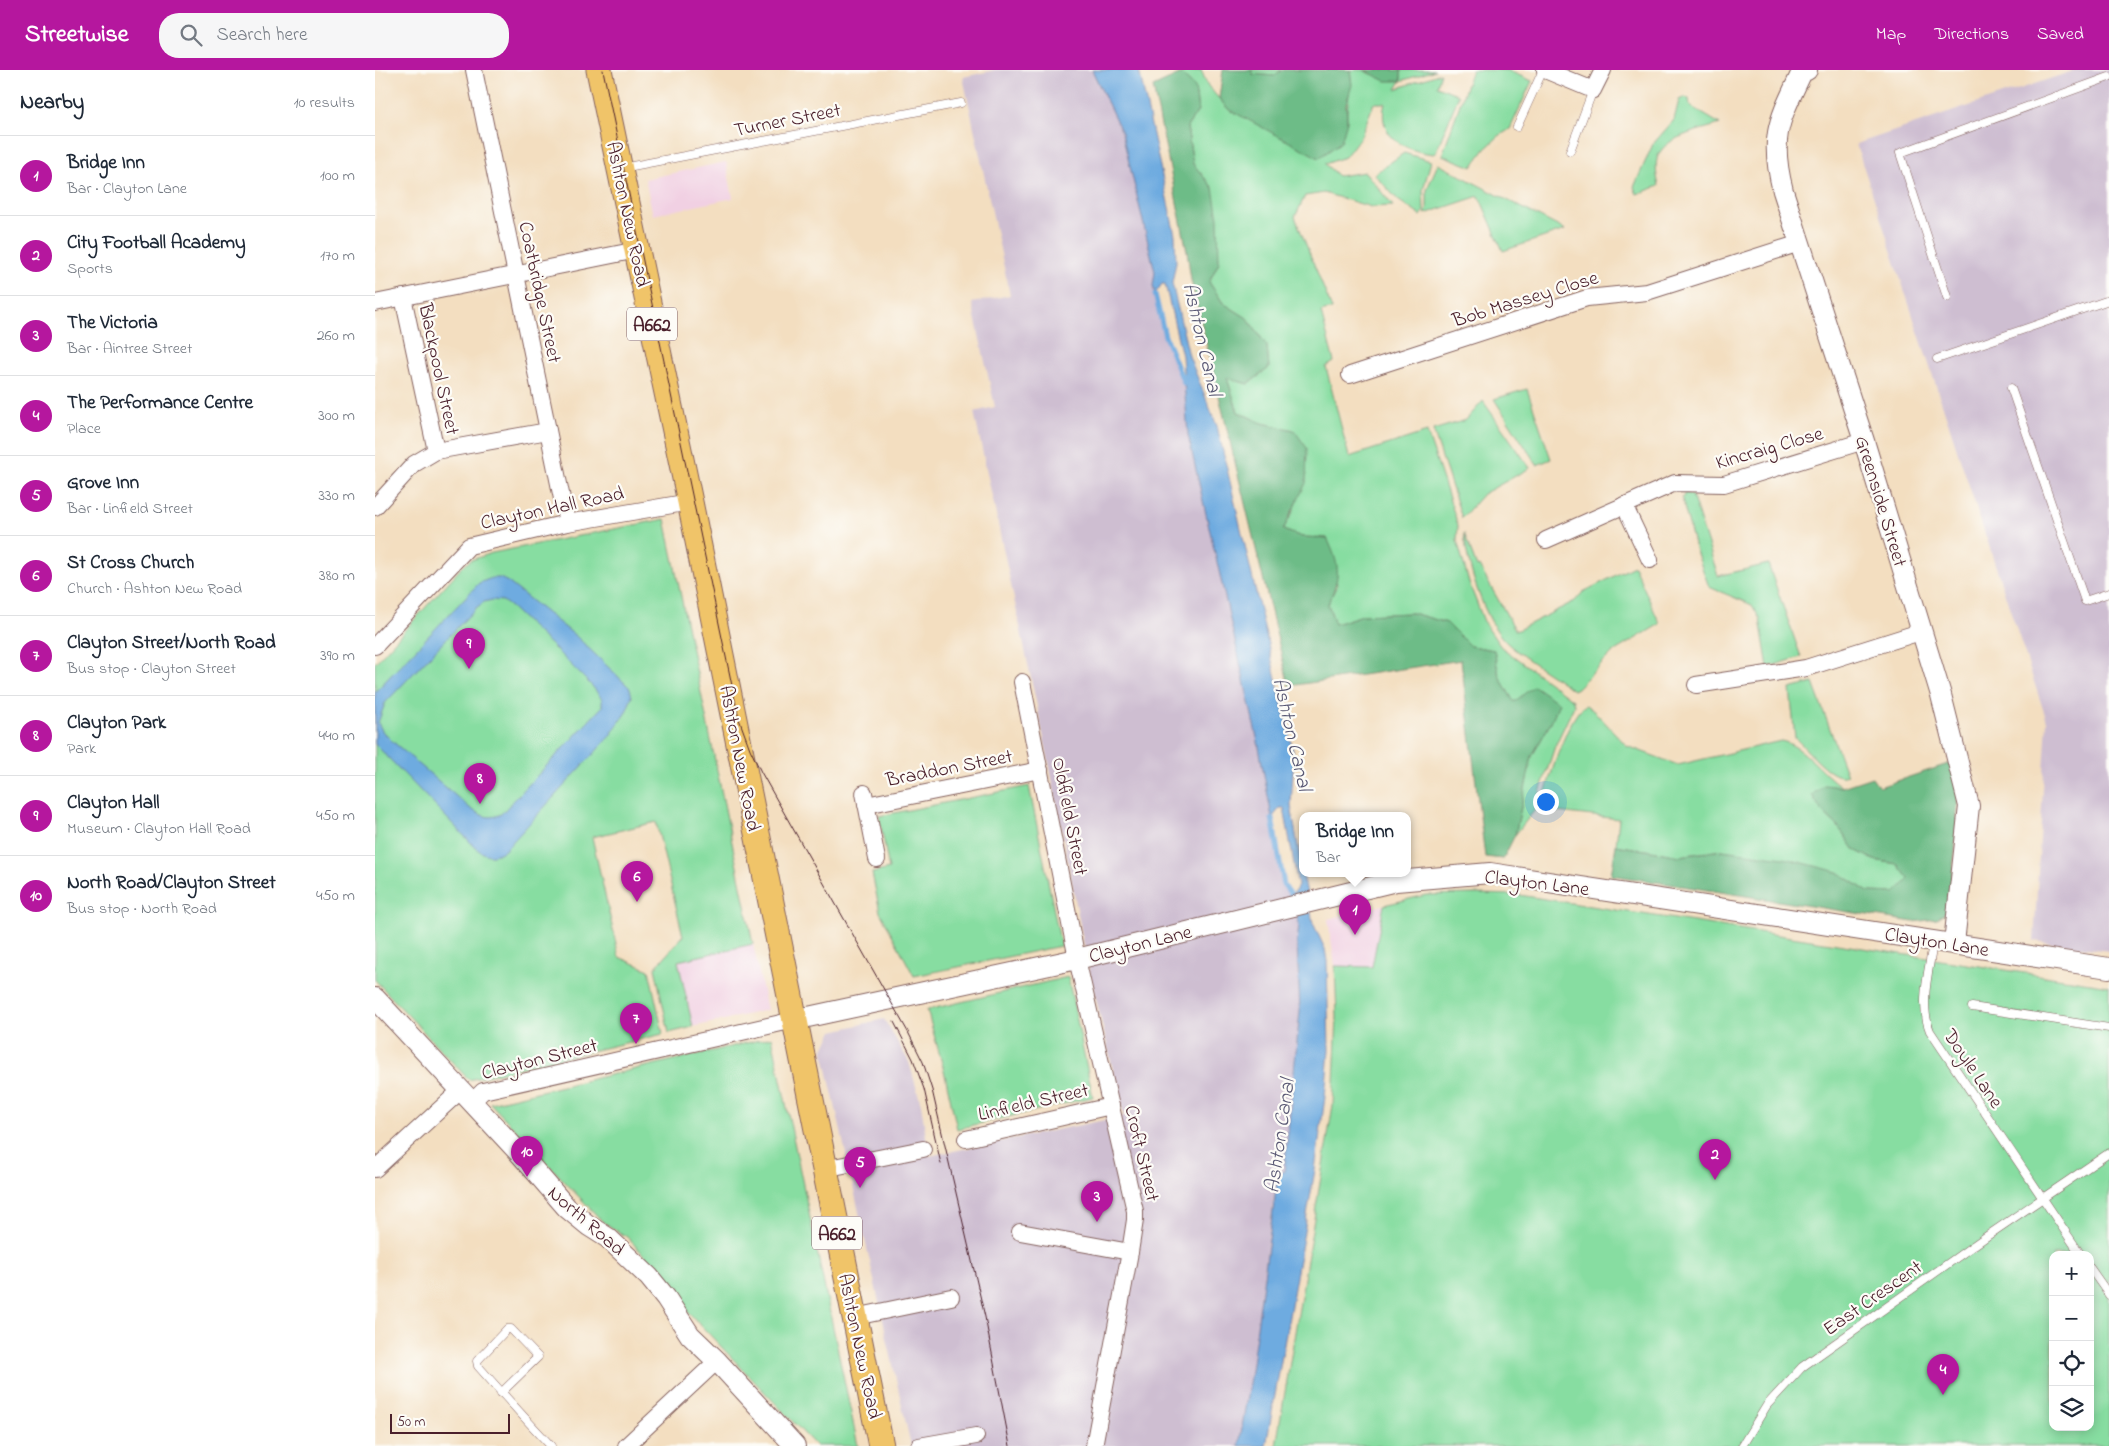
<!DOCTYPE html>
<html lang="en">
<head>
<meta charset="utf-8">
<style>
  :root { --surface:#fff; --page:#f6f6f7; --text:#1f2937; --muted:#747a83; --line:#e0e1e3; --accent:#b5179e }
  body { margin:0; font-family:"Indie Flower",sans-serif; background:var(--page); color:var(--text) }
  .controls { position:absolute; right:15px; bottom:15px; display:grid; overflow:hidden; border-radius:10px; box-shadow:0 2px 12px #0003 }
  .controls button { width:45px; height:45px; display:grid; place-items:center; padding:0; border:0; border-bottom:1px solid var(--line); background:var(--surface); color:var(--text); font:25px sans-serif }
  .scale { position:absolute; left:15px; bottom:12px; width:120px; box-sizing:border-box; padding-left:5px; border:2px solid #4a1f2b; border-top:0; font-size:14px; line-height:18px; white-space:nowrap; color:#4a1f2b; -webkit-text-stroke:4px #fdfcf7; paint-order:stroke }
  .you { position:absolute; left:1170px; top:731px; width:18px; height:18px; margin:-12px; border:4px solid #fff; border-radius:50%; background:#1a73e8; box-shadow:0 0 0 8px #1a73e833 }
  .badge { display:grid; place-items:center; width:32px; height:32px; border-radius:50%; background:var(--accent); color:#fff; font-size:16px; font-weight:700 }
  .pin { position:absolute; translate:-50% -41px; filter:drop-shadow(0 1px 2px #0008) }
  .pin::after { content:''; position:absolute; top:26px; width:18px; height:15px; background:inherit; clip-path:polygon(0 0,100% 0,50% 100%) }
  .popup { position:absolute; left:924px; top:742px; width:112px; height:65px; box-sizing:border-box; display:grid; place-content:center; border-radius:10px; background:var(--surface); filter:drop-shadow(0 1px 4px #0005); font-size:16px; white-space:nowrap; color:var(--muted) }
  .popup b { font-size:19px; color:var(--text) }
  .popup::after { content:''; position:absolute; left:50%; top:100%; margin-left:-10px; border:10px solid transparent; border-top-color:var(--surface) }
  .list { margin:0; padding:0; list-style:none }
  h2 { display:flex; justify-content:space-between; align-items:center; height:65px; margin:0; padding:0 20px; font-size:21px }
  h2 small { font-size:16px; font-weight:400; color:var(--muted) }
  .list li { display:grid; grid-template-columns:32px 1fr auto; gap:15px; align-items:center; box-sizing:border-box; height:80px; padding:0 20px; border-top:1px solid var(--line) }
  .list b { display:block; font-size:19px; white-space:nowrap }
  .list p { margin:0; font-size:16px; white-space:nowrap; color:var(--muted) }
  .list em { font-size:16px; font-style:normal; color:var(--muted) }
  .icon { flex:none; width:28px; height:28px; fill:none; stroke:currentColor; stroke-width:2; stroke-linecap:round; stroke-linejoin:round }
  .map { position:relative; flex:none; width:1734px; height:1376px; overflow:hidden }
  header { display:flex; align-items:center; gap:30px; box-sizing:border-box; height:70px; padding:0 25px; background:var(--accent); color:#fff }
  header strong { font-size:24px }
  nav { display:flex; gap:28px; margin-inline-start:auto; font-size:18px }
  .search { width:350px; height:45px; background:var(--page); display:flex; align-items:center; gap:12px; box-sizing:border-box; padding:0 18px; border-radius:20px; color:var(--muted); font-size:19px }
  main { display:flex }
  aside { flex:1; background:var(--surface) }
  .map>svg:first-child { display:block }
  .built { fill:#f1d0e3 }
  .industrial { fill:#cebed1 }
  .green { fill:#87dda1; stroke:#687e66; fill-rule:evenodd }
  .forest { fill:#6dbc87; stroke:#5c6e59 }
  .water { fill:#6eabe0; stroke:#5c6586; fill-rule:evenodd }
  .lines { fill:none; stroke-linecap:round; stroke-linejoin:round }
  .stream { stroke:#6eabe0; stroke-width:5 }
  .service-casing { stroke:#85625f; stroke-width:9 }
  .minor-casing { stroke:#85625f; stroke-width:18 }
  .tertiary-casing { stroke:#85625f; stroke-width:22 }
  .primary-casing { stroke:#85625f; stroke-width:27 }
  .service { stroke:#fff; stroke-width:8 }
  .minor { stroke:#fff; stroke-width:16 }
  .tertiary { stroke:#fff; stroke-width:20 }
  .primary { stroke:#f0c469; stroke-width:25 }
  .tram { stroke:#4a1f2b; stroke-width:1 }
  .labels { text-anchor:middle; stroke-width:4.5; stroke-linejoin:round; paint-order:stroke }
  .shield { fill:#fdfcf7; stroke:#806168; stroke-width:1 }
  .shield-label { font-size:19px; font-weight:bold; fill:#4a1f2b }
  .street-label { font-size:20px; fill:#4a1f2b; stroke:#fdfcf7 }
  .water-label { font-size:21px; font-style:italic; fill:#585773; stroke:#fdfcf7 }
</style>
</head>
<body>
<header>
<strong>Streetwise</strong>
<div class="search"><svg class="icon" aria-label="search" viewBox="0 0 24 24"><circle cx="10" cy="10" r="6"/><path d="M15 15l6 6"/></svg>Search here</div>
<nav><a>Map</a><a>Directions</a><a>Saved</a></nav>
</header>
<main>
<aside>
<h2>Nearby<small>10 results</small></h2>
<ul class="list">
<li><span class="badge">1</span><div><b>Bridge Inn</b><p>Bar · Clayton Lane</p></div><em>100 m</em></li>
<li><span class="badge">2</span><div><b>City Football Academy</b><p>Sports</p></div><em>170 m</em></li>
<li><span class="badge">3</span><div><b>The Victoria</b><p>Bar · Aintree Street</p></div><em>260 m</em></li>
<li><span class="badge">4</span><div><b>The Performance Centre</b><p>Place</p></div><em>300 m</em></li>
<li><span class="badge">5</span><div><b>Grove Inn</b><p>Bar · Linfield Street</p></div><em>330 m</em></li>
<li><span class="badge">6</span><div><b>St Cross Church</b><p>Church · Ashton New Road</p></div><em>380 m</em></li>
<li><span class="badge">7</span><div><b>Clayton Street/North Road</b><p>Bus stop · Clayton Street</p></div><em>390 m</em></li>
<li><span class="badge">8</span><div><b>Clayton Park</b><p>Park</p></div><em>440 m</em></li>
<li><span class="badge">9</span><div><b>Clayton Hall</b><p>Museum · Clayton Hall Road</p></div><em>450 m</em></li>
<li><span class="badge">10</span><div><b>North Road/Clayton Street</b><p>Bus stop · North Road</p></div><em>450 m</em></li>
</ul>
</aside>
<div class="map">
<svg width="1734" height="1376" viewBox="0 0 1734 1376">
  <rect width="100%" height="100%" fill="#fdfcf7"/>
  <filter id="ink" filterUnits="userSpaceOnUse"><feTurbulence type="fractalNoise" baseFrequency=".02" numOctaves="2"/><feDisplacementMap in="SourceGraphic" scale="10" xChannelSelector="R" yChannelSelector="G"/><feConvolveMatrix kernelMatrix="1 2 1 2 8 2 1 2 1" color-interpolation-filters="sRGB"/></filter>
  <filter id="wash" filterUnits="userSpaceOnUse"><feTurbulence type="fractalNoise" baseFrequency=".0096" numOctaves="4" result="noise"/><feDisplacementMap in="SourceGraphic" scale="20" xChannelSelector="R" yChannelSelector="G"/><feGaussianBlur stdDeviation="1.12" result="paint"/><feColorMatrix in="noise" values="0 0 0 0 0 0 0 0 0 0 0 0 0 0 0 0 0 1.4 0 .05"/><feComposite in="paint" operator="in"/></filter>
  <g filter="url(#wash)">
    <rect width="100%" height="100%" fill="#f3dec0"/>
    <g class="built">
      <path d="M351,92L358,128L278,145L270,109Z"/>
      <path d="M1009,835L997,898L960,896L953,849Z"/>
      <path d="M378,874L392,940L318,957L303,891Z"/>
    </g>
    <g class="industrial">
      <path d="M620,0H717L747,63L780,202L778,216L790,266L809,313L813,365L883,672L909,815L917,826L924,854L922,873L925,941L909,1101L902,1104L876,1301L864,1376H536L448,981L458,961L509,949L534,992L546,1034L554,1086L749,1046L713,896L672,683L599,342L620,337L597,233L635,225L588,7Z"/>
      <path d="M1701,0H1734V881L1659,871L1672,651L1481,74Z"/>
    </g>
    <g class="green">
      <path d="M811,0H826L833,16L853,39L972,51C971,33 977,18 975,0H989L993,3L1026,11V0H1060L1026,11L1021,19L1066,3L1062,16L1084,25L1060,84C1031,82 1001,67 1010,33H999L986,66L970,87L950,94L963,106L990,102L1018,136L996,137L949,123L930,126L920,147L957,239L946,242L959,292L951,297L974,387L1052,362L1083,455L1082,470L1094,513L1110,554L1126,577L1198,630L1199,636L1180,676L1159,741L1140,765L1157,686L1176,652L1139,632L1124,606L1119,580L1095,576L1072,553L1037,543L988,545L960,554L953,534L962,515L952,468L927,467L908,460L919,440V360L887,353L863,342L852,308L873,314L894,298L892,276L872,248L848,233L834,212L844,192L838,118L818,94L812,57L823,41L820,18L806,4Z"/>
      <path d="M877,0H907L899,6L877,4Z"/>
      <path d="M1097,0H1132L1157,11L1135,59L1124,66L1110,79L1097,97L1067,85Z"/>
      <path d="M1310,27L1314,29L1315,36L1345,54C1325,61 1288,66 1282,89C1280,98 1282,107 1284,116L1262,124L1259,117L1278,74L1299,50L1304,30Z"/>
      <path d="M1029,83L1056,91L1048,120L1049,141L1046,146L1023,130L999,104Z"/>
      <path d="M1063,94L1190,160L1128,181L1104,126L1050,144L1052,139V119Z"/>
      <path d="M1152,319L1176,389L1162,395L1119,329Z"/>
      <path d="M1108,331L1155,398L1108,424L1087,448L1058,360L1091,350Z"/>
      <path d="M1310,423L1317,425L1343,506L1393,494L1426,587L1393,597L1385,549L1377,535L1334,517L1320,478L1307,429Z"/>
      <path d="M290,449L378,874L303,891L318,957L294,963L280,898L308,866L281,752L217,767L244,887L274,900L288,964L94,1010L0,910V593L88,496L96,490L117,483Z"/>
      <path d="M1089,463L1102,497L1104,496L1141,561L1200,531L1208,522L1259,496L1285,554L1238,582L1202,618L1198,620C1177,604 1151,590 1132,573C1110,553 1091,492 1089,463Z"/>
      <path d="M1438,613L1472,705C1458,713 1431,678 1420,668L1415,619Z"/>
      <path d="M1211,635L1221,643L1252,676L1303,695L1406,671C1428,675 1448,705 1467,717L1449,716L1446,740L1462,755L1480,780L1499,790L1522,794L1534,809L1520,823L1493,822L1463,802L1347,780L1305,786L1241,775L1244,749L1165,740C1172,718 1192,644 1211,635Z"/>
      <path d="M654,716L686,876L539,906L505,842L497,803L514,799L504,746Z"/>
      <path d="M1099,824L1144,825L1734,916V1376H901L958,1035L962,947L960,896L997,897L1009,835L1051,825ZM1678,1185H1715V1357H1678Z"/>
      <path d="M693,907L718,1027L582,1059L569,1000L552,940Z"/>
      <path d="M397,967L483,1376H441L313,1242L297,1215L252,1167L228,1152L115,1033Z"/>
    </g>
    <g class="forest">
      <path d="M848,0H877V4L899,6L907,0H975L977,15L971,34L972,51L966,72L944,88L853,39L844,28Z"/>
      <path d="M989,0H1026V11H1011Z"/>
      <path d="M806,4L820,17L823,41L812,57L818,94L838,118L843,148L844,192L834,212L848,233L872,248L892,276L894,298L873,314L852,308L863,342L887,353L919,360L932,378L931,413L908,460L927,467L952,468C965,496 966,505 953,534L960,554L988,545L1037,543L1072,553L1095,576L1119,580L1124,606L1139,632L1159,616L1184,633L1176,652L1157,686L1140,765L1128,789L1110,787L1086,590L914,616L816,210L812,181L778,17Z"/>
      <path d="M1576,693L1583,725L1580,782L1572,841L1562,849L1538,852L1236,805L1241,775L1305,786L1347,780L1409,788L1463,802L1493,822L1520,823L1534,809L1522,794L1499,790L1480,780L1462,755L1446,740L1437,725L1449,715L1467,717L1497,707L1504,717Z"/>
    </g>
    <g class="water">
      <path d="M717,0H764L800,165L801,192L797,213L814,286L842,356L919,685L916,736L928,804L938,853L950,879L952,891L954,980L950,1027L940,1100L891,1376H864L876,1301L903,1104L909,1101L925,941L922,873L924,854L917,826L923,816L909,738H905L897,748L883,672L813,365L807,286L790,214H787L780,224L778,216L780,202L747,63Z"/>
      <path d="M117,508H125L133,512L202,567L255,618L257,627L251,642L235,666L130,780C119,787 111,787 101,778L0,674V622L104,513ZM117,530L128,531L137,538L177,576L218,617L227,629V637L126,744C114,750 107,746 96,739L16,670L8,662L3,653L10,633L101,538L109,532Z"/>
    </g>
    <g class="lines">
      <g class="stream">
        <path d="M780,224L790,266L809,313"/>
        <path d="M897,748L909,815L917,826"/>
      </g>
    </g>
  </g>
  <g filter="url(#ink)">
    <g class="lines">
      <defs>
        <g id="service">
          <path d="M1142,57L1168,0"/>
          <path d="M1195,81L1218,20"/>
          <path d="M247,98L586,33"/>
          <path d="M1572,227L1525,83L1734,7"/>
          <path d="M1562,289L1734,230"/>
          <path d="M1636,318L1710,531L1734,523"/>
          <path d="M1558,873C1554,901 1544,934 1555,961L1706,1185"/>
          <path d="M1597,937L1734,958"/>
          <path d="M1715,1198L1734,1225"/>
          <path d="M126,1323L163,1287L136,1259H132L102,1291L103,1296C127,1323 151,1350 176,1376"/>
          <path d="M1367,1376L1392,1335L1427,1297L1612,1166L1734,1083"/>
        </g>
        <g id="minor">
          <path d="M99,0L192,453"/>
          <path d="M1170,0L1218,20L1228,0"/>
          <path d="M28,227L61,381"/>
          <path d="M0,233L262,180"/>
          <path d="M975,305L1212,228L1272,222L1425,173"/>
          <path d="M1249,435L1275,490"/>
          <path d="M0,437L39,394L61,381L173,361"/>
          <path d="M1171,470L1300,413L1349,414L1489,371"/>
          <path d="M0,576L94,476L192,453L315,432"/>
          <path d="M647,612L702,889L760,1141V1150L755,1182L719,1376"/>
          <path d="M1321,615L1431,598L1545,562"/>
          <path d="M489,723L502,789"/>
          <path d="M491,735L665,700"/>
          <path d="M97,1032L108,1021L419,950"/>
          <path d="M591,1069L736,1036"/>
          <path d="M0,1099L86,1020"/>
          <path d="M449,1099L548,1079"/>
          <path d="M645,1162L755,1182"/>
          <path d="M480,1247L576,1227"/>
          <path d="M251,1376L342,1291"/>
          <path d="M544,1376L601,1366"/>
        </g>
        <g id="tertiary">
          <path d="M1432,0L1427,2C1404,51 1394,66 1408,121L1489,371L1566,625L1594,736L1579,873"/>
          <path d="M0,928L147,1086L192,1138L214,1156L233,1168L274,1207L291,1228L315,1265L342,1291L420,1376"/>
          <path d="M419,950L702,889L1021,811L1115,803L1734,898"/>
        </g>
        <path id="primary" d="M224,0L315,432L506,1376"/>
      </defs>
      <use href="#service" class="service-casing"/>
      <use href="#minor" class="minor-casing"/>
      <use href="#tertiary" class="tertiary-casing"/>
      <use href="#primary" class="primary-casing"/>
      <use href="#service" class="service"/>
      <use href="#minor" class="minor"/>
      <use href="#tertiary" class="tertiary"/>
      <use href="#primary" class="primary"/>
      <g class="tram">
        <path d="M228,0L364,649L375,679L386,702L533,962L548,992L557,1020L610,1247L635,1376"/>
        <path d="M519,952L538,989L549,1019L566,1094"/>
      </g>
    </g>
  </g>
  <g class="labels">
    <g class="shield">
      <rect x="252" y="237.5" width="50" height="33" rx="4"/>
      <rect x="437" y="1146.5" width="50" height="33" rx="4"/>
    </g>
    <g class="shield-label">
      <text x="277" y="261">A662</text>
      <text x="462" y="1170">A662</text>
    </g>
    <g class="street-label">
      <text transform="translate(412 49) rotate(-11)" y="7">Turner Street</text>
      <text transform="translate(254 144) rotate(78)" y="7">Ashton New Road</text>
      <text transform="translate(166 222) rotate(78)" y="7">Coatbridge Street</text>
      <text transform="translate(1150 228) rotate(-17)" y="7">Bob Massey Close</text>
      <text transform="translate(65 299) rotate(78)" y="7">Blackpool Street</text>
      <text transform="translate(1394 377) rotate(-16)" y="7">Kincraig Close</text>
      <text transform="translate(1507 431) rotate(73)" y="7">Greenside Street</text>
      <text transform="translate(177 437) rotate(-12)" y="7">Clayton Hall Road</text>
      <text transform="translate(366 688) rotate(79)" y="7">Ashton New Road</text>
      <text transform="translate(574 697) rotate(-11)" y="7">Braddon Street</text>
      <text transform="translate(696 746) rotate(79)" y="7">Oldfield Street</text>
      <text transform="translate(1162 812) rotate(7)" y="7">Clayton Lane</text>
      <text transform="translate(1562 871) rotate(9)" y="7">Clayton Lane</text>
      <text transform="translate(765 873) rotate(-14)" y="7">Clayton Lane</text>
      <text transform="translate(164 988) rotate(-14)" y="7">Clayton Street</text>
      <text transform="translate(1599 998) rotate(56)" y="7">Doyle Lane</text>
      <text transform="translate(658 1031) rotate(-13)" y="7">Linfield Street</text>
      <text transform="translate(768 1083) rotate(77)" y="7">Croft Street</text>
      <text transform="translate(212 1150) rotate(41)" y="7">North Road</text>
      <text transform="translate(1497 1227) rotate(-35)" y="7">East Crescent</text>
      <text transform="translate(486 1276) rotate(78)" y="7">Ashton New Road</text>
    </g>
    <g class="water-label">
      <text transform="translate(828 269) rotate(77)" y="7">Ashton Canal</text>
      <text transform="translate(918 664) rotate(77)" y="7">Ashton Canal</text>
      <text transform="translate(904 1066) rotate(-82)" y="7">Ashton Canal</text>
    </g>
  </g>
</svg>
<div class="controls">
<button>+</button>
<button>−</button>
<button><svg class="icon" aria-label="locate" viewBox="0 0 24 24"><circle cx="12" cy="12" r="6"/><path d="M12 2v4M12 18v4M2 12h4M18 12h4"/></svg></button>
<button><svg class="icon" aria-label="layers" viewBox="0 0 24 24"><path d="M12 4l9 5-9 5-9-5zM3 14l9 5 9-5"/></svg></button>
</div>
<div class="scale">50 m</div>
<div class="you"></div>
<div class="pin badge" style="left:980px;top:865px">1</div>
<div class="popup"><b>Bridge Inn</b>Bar</div>
<div class="pin badge" style="left:1340px;top:1110px">2</div>
<div class="pin badge" style="left:722px;top:1152px">3</div>
<div class="pin badge" style="left:1568px;top:1325px">4</div>
<div class="pin badge" style="left:485px;top:1118px">5</div>
<div class="pin badge" style="left:262px;top:832px">6</div>
<div class="pin badge" style="left:261px;top:974px">7</div>
<div class="pin badge" style="left:105px;top:734px">8</div>
<div class="pin badge" style="left:94px;top:599px">9</div>
<div class="pin badge" style="left:152px;top:1107px">10</div>
</div>
</main>
</body>
</html>
